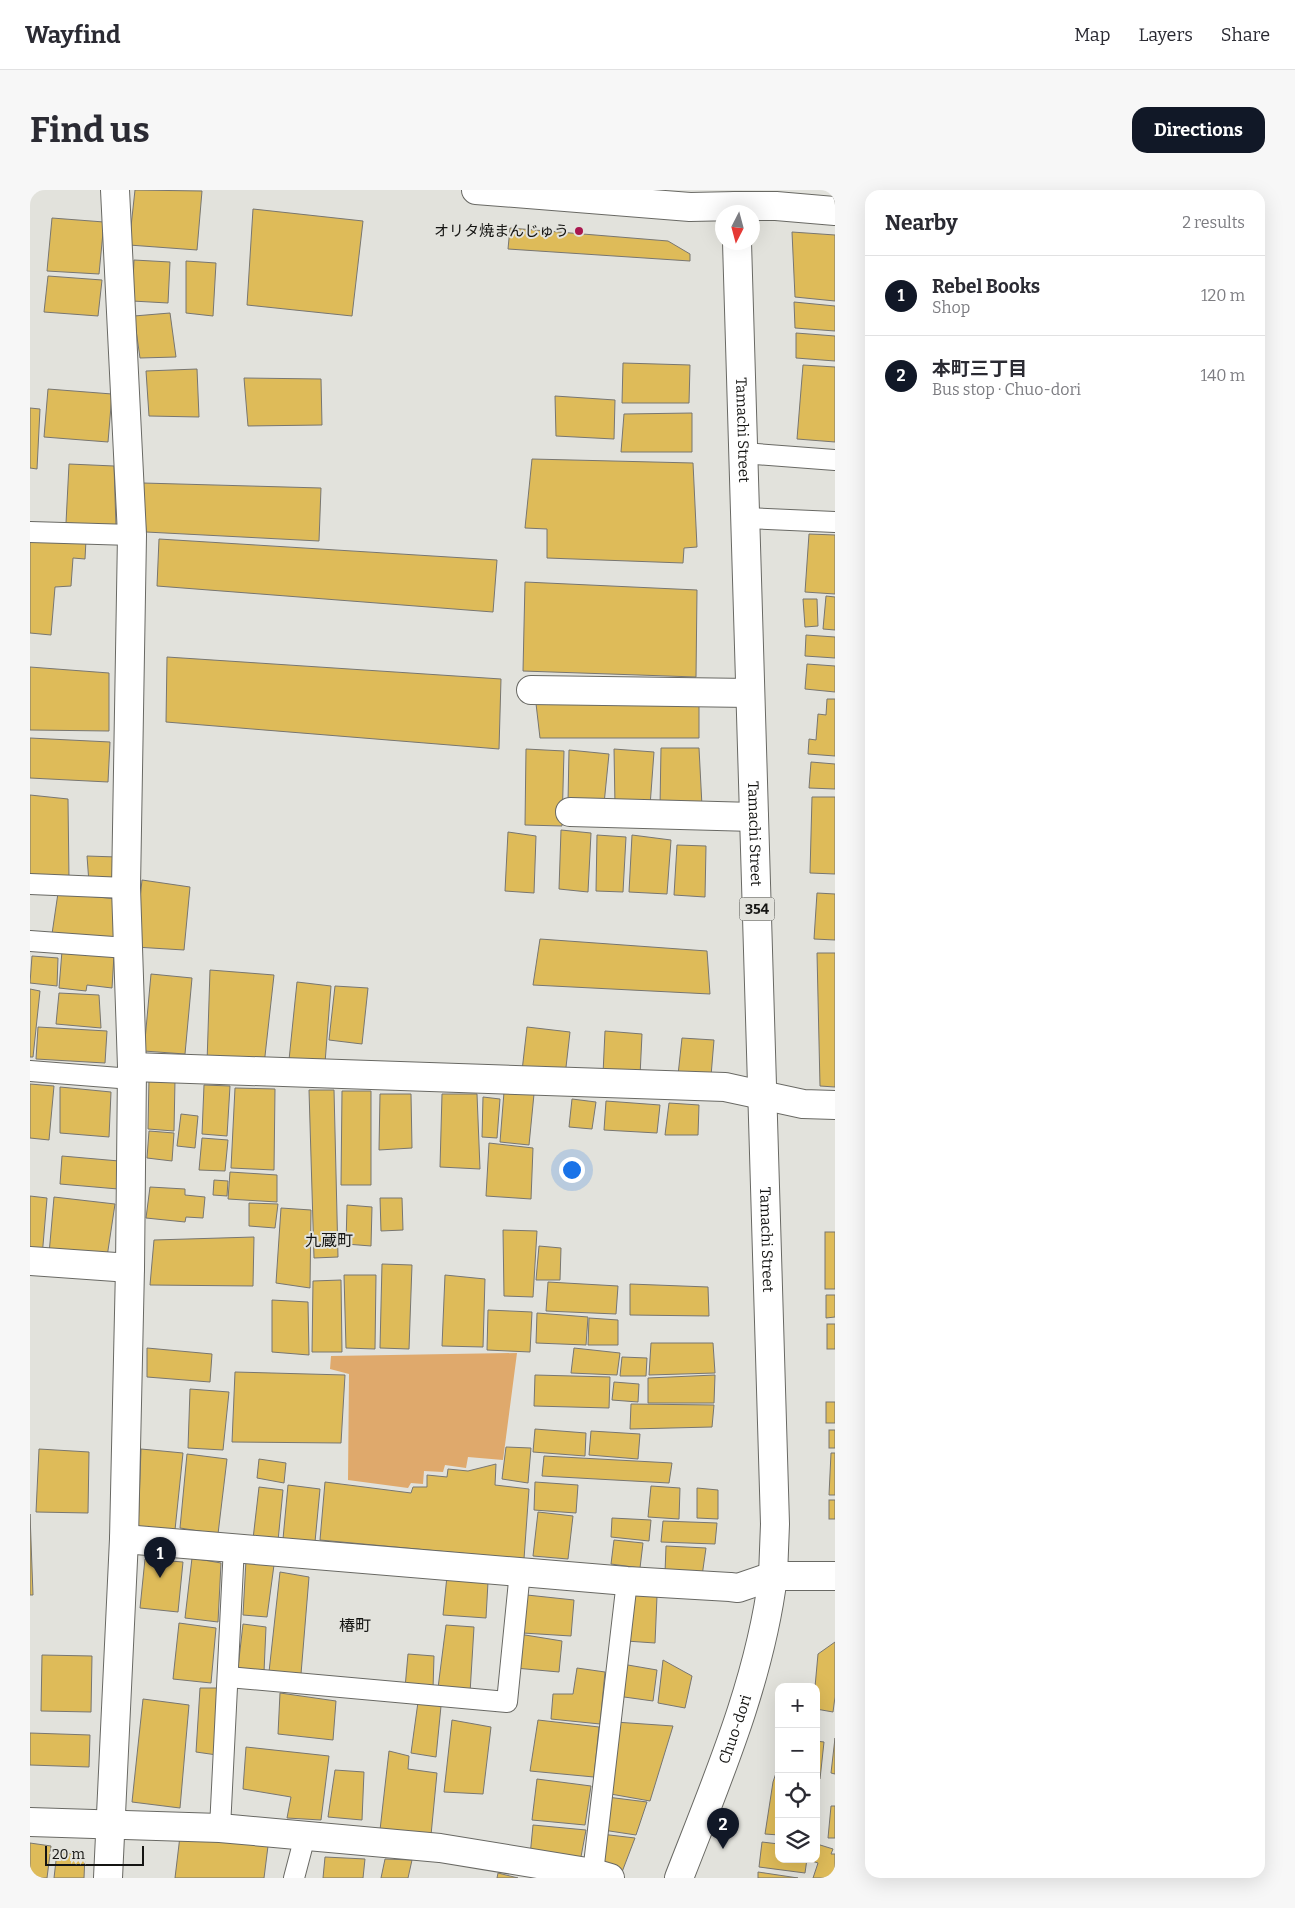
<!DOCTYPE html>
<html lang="en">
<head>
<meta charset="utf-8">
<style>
  :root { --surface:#fff; --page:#f7f7f7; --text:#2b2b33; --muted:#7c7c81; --line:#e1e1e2; --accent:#111827 }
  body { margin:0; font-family:Bitter,"Noto Sans JP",serif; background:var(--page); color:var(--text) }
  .controls { position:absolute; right:15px; bottom:15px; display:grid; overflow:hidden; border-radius:10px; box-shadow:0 5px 20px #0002 }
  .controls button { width:45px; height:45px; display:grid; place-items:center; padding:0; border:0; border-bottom:1px solid var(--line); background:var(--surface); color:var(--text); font:25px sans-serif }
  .compass { position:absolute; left:685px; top:15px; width:45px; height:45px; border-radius:50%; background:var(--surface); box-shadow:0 5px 20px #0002; rotate:186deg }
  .scale { position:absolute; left:15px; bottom:12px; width:99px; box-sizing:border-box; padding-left:5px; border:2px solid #151513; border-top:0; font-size:14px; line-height:18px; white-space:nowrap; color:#151513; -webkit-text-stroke:4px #e2e2dc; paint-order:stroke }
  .you { position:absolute; left:541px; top:979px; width:18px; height:18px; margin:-12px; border:4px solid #fff; border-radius:50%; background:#1a73e8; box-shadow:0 0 0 8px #1a73e833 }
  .badge { display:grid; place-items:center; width:32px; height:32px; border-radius:50%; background:var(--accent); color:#fff; font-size:16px; font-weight:700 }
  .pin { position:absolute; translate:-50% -41px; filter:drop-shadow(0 1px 2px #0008) }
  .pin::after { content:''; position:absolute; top:26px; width:18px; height:15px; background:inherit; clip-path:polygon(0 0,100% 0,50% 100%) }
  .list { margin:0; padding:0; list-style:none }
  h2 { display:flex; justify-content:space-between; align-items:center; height:65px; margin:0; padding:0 20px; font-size:21px }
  h2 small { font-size:16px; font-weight:400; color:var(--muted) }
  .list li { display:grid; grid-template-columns:32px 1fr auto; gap:15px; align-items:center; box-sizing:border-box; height:80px; padding:0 20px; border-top:1px solid var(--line) }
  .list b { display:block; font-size:19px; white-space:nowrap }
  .list p { margin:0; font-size:16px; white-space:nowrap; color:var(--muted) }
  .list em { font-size:16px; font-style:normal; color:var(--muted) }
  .icon { flex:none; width:28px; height:28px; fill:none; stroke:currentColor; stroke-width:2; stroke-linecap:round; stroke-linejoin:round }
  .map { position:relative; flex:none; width:805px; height:1688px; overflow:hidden; border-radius:15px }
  header { display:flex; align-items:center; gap:30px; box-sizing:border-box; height:70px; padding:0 25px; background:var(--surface); border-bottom:1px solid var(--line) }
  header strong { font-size:24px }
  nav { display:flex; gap:28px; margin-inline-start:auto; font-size:18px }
  .intro { display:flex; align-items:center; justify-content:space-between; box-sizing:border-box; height:120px; padding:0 30px }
  h1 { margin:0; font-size:35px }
  .button { padding:12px 22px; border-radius:15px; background:var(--accent); color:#fff; font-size:18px; font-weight:700 }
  main { display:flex; gap:30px; padding:0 30px }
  aside { flex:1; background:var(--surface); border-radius:15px; box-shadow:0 5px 20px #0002 }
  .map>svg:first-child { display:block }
  .green { fill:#dfa96c }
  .building { fill:#debb59; stroke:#787671 }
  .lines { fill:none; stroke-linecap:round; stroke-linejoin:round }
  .service-casing { stroke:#696964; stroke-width:22 }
  .minor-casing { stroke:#696964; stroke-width:30 }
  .tertiary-casing { stroke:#696964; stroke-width:30 }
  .secondary-casing { stroke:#696964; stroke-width:30 }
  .trunk-casing { stroke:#696964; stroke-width:30 }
  .service { stroke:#fff; stroke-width:20 }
  .minor { stroke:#fff; stroke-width:28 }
  .tertiary { stroke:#fff; stroke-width:28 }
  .secondary { stroke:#fff; stroke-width:28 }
  .trunk { stroke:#fff; stroke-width:28 }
  .poi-dot { fill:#a9174e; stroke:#e2e2dc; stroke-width:2 }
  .labels { text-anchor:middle; stroke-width:4; stroke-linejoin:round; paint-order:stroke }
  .shield { fill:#e2e2dc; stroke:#52524f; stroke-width:1 }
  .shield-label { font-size:14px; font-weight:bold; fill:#151513 }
  .poi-label { font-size:15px; fill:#151513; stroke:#e2e2dc; text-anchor:end }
  .street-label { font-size:15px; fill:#151513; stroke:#e2e2dc }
  .neighbourhood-label { font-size:16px; fill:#151513; stroke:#e2e2dc }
</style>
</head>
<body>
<header>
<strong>Wayfind</strong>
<nav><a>Map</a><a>Layers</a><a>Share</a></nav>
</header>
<div class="intro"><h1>Find us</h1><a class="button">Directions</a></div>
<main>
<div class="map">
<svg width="805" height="1688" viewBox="0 0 805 1688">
  <rect width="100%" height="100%" fill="#e2e2dc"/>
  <path class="green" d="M487,1163L473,1270L438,1267L436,1278L415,1275L413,1282L394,1281L393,1294L381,1293L378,1298L318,1290L319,1184L300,1179L301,1166Z"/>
  <g class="building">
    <path d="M105,0L172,1L167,60L99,55Z"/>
    <path d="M223,19L333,31L322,126L217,115Z"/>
    <path d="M22,28L74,32L69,84L17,81Z"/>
    <path d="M480,38L638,51L660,64V71L478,59Z"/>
    <path d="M762,42L805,45V111L765,107Z"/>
    <path d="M104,70L140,72L138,113L102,111Z"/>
    <path d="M156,71L186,73L183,126L156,123Z"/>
    <path d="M18,86L72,90L68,126L14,122Z"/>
    <path d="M764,112L805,116V141L765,138Z"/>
    <path d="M140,123L146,167L110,168L104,126Z"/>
    <path d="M766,143L805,146V171L766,168Z"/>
    <path d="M593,173L660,175L659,213H592Z"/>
    <path d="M773,175L805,177V252L767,249Z"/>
    <path d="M167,179L169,227L119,226L116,181Z"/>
    <path d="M214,188L291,189L292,235L218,236Z"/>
    <path d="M18,199L82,204L78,252L14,247Z"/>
    <path d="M525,206L585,210L584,249L526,246Z"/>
    <path d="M0,218L10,219L7,279L0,278Z"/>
    <path d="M662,223V262H591L594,224Z"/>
    <path d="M502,269L663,273L667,357L654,358L653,373L517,368V339L495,338Z"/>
    <path d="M39,274L84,276L86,336L36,333Z"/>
    <path d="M113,293L291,298L289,351L116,342Z"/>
    <path d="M779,344L805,345V404L775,402Z"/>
    <path d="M129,349L467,370L463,422L127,396Z"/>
    <path d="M56,350L55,369L43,368L41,396L25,397L21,445L0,443V351Z"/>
    <path d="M495,392L667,400L666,487L493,481Z"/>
    <path d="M796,406L805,407V440L793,439Z"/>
    <path d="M773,409H787L788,436L775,437Z"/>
    <path d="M776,445L805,447V468L775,466Z"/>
    <path d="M137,467L471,489L469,559L136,532Z"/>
    <path d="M777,474L805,476V502L775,499Z"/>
    <path d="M0,477L79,483V541L0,540Z"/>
    <path d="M505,505L669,509V548H510Z"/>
    <path d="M797,509H805V566L778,564L779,549L786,550L788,524L796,525Z"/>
    <path d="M0,548L80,552L78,592L0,588Z"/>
    <path d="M631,558H669L672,616L630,617Z"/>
    <path d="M496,559L534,561L532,636L495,635Z"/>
    <path d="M584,559L624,562L620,616L585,615Z"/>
    <path d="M539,560L579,564L574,614L538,613Z"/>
    <path d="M781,572L805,574V599L779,598Z"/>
    <path d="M0,605L38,609L39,690L0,687Z"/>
    <path d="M782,607H805V684L780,683Z"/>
    <path d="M531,640L561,643L558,702L529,699Z"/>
    <path d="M478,642L506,646L504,703L475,701Z"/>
    <path d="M567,645L596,647L593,702L566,701Z"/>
    <path d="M602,645L641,650L637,704L599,702Z"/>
    <path d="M647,655L676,656L675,707L644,705Z"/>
    <path d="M57,666L87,667L86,695L59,693Z"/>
    <path d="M112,690L160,697L154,760L105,757Z"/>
    <path d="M28,703L87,709L84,750L22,744Z"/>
    <path d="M787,703L805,704V750L784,749Z"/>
    <path d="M510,749L677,761L680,804L503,795Z"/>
    <path d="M32,761L84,765L82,798L57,795L56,801L29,798Z"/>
    <path d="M787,763H805V897L790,896Z"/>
    <path d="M2,766L28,768L27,796L0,793Z"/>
    <path d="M180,780L244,785L234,875L177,873Z"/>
    <path d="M121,784L162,788L155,864L114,861Z"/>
    <path d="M267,792L301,796L295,873L259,870Z"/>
    <path d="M305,796L338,798L332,854L299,850Z"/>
    <path d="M0,799L10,801L3,867H0Z"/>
    <path d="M29,803L69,805L71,838L26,834Z"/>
    <path d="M8,837L77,841L75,873L6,869Z"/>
    <path d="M497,837L540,842L535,886L492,881Z"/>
    <path d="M575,841L612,844L610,886L573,884Z"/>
    <path d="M652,848L684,850L681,886L648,885Z"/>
    <path d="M119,888L145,890L144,941L118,939Z"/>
    <path d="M0,894L24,896L19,950L0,948Z"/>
    <path d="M174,895L200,896L197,946L172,944Z"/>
    <path d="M30,897L81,902L79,947L30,943Z"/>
    <path d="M205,898L245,899L244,980L201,978Z"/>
    <path d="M279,900H304L308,1067L284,1068Z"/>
    <path d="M312,901H341V995H311Z"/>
    <path d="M474,902L504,904L499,955L470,952Z"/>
    <path d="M350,904H381L382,958L349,960Z"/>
    <path d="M412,904H447L450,979L410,977Z"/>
    <path d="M453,907L470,909L467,948L452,947Z"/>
    <path d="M542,909L566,912L562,939L539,937Z"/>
    <path d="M576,911L630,915L627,943L574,940Z"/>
    <path d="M639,913L669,915L668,945H635Z"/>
    <path d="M151,924L168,926L165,958L147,956Z"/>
    <path d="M119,941L144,943L142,971L117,968Z"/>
    <path d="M172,948L198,950L195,981L169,980Z"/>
    <path d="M459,953L503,958L501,1009L456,1006Z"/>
    <path d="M32,966L89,971L88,999L30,994Z"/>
    <path d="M200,982L247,985V1012L198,1009Z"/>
    <path d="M184,990L198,991L197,1006L183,1005Z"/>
    <path d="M120,997L155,999V1005L175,1007L173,1028L156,1027L155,1032L116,1028Z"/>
    <path d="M0,1006L17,1008L12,1067L0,1066Z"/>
    <path d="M24,1007L85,1014L77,1067L19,1064Z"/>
    <path d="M350,1008H372L373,1040L351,1041Z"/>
    <path d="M219,1013L248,1014L245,1038L219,1036Z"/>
    <path d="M317,1015L342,1017L341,1056L316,1054Z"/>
    <path d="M251,1018L281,1020L280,1098L246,1093Z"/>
    <path d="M473,1040L507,1041L503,1107L474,1106Z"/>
    <rect x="795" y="1042" width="10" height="57"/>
    <path d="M224,1047L223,1096L120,1095L124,1050Z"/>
    <path d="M509,1056L531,1058L530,1090H506Z"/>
    <path d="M352,1074L382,1075L379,1159L350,1158Z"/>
    <path d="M314,1085H346L345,1159L316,1158Z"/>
    <path d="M415,1085L455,1089L453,1157L412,1156Z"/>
    <path d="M311,1090L312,1162H282L283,1091Z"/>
    <path d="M518,1092L588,1096L586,1124L516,1121Z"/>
    <path d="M600,1094L678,1097L679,1126L600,1125Z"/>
    <path d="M796,1105H805V1127L796,1128Z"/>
    <path d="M242,1110L278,1112L279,1165L242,1162Z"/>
    <path d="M458,1120L502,1122L500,1162L457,1160Z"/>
    <path d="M507,1123L558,1127L556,1155L506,1153Z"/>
    <path d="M559,1128L588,1130V1155H558Z"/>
    <rect x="797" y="1134" width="8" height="25"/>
    <path d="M621,1153H683L685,1183L619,1185Z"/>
    <path d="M117,1158L182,1164L180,1192L117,1187Z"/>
    <path d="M544,1158L590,1163L587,1185L541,1183Z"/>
    <path d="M592,1167L617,1168L616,1186H590Z"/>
    <path d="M205,1182L315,1185L311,1253L202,1252Z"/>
    <path d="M505,1185L580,1187L579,1218L504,1216Z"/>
    <path d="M685,1185L684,1213H618V1188Z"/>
    <path d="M584,1192L609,1194L608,1212L582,1210Z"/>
    <path d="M160,1199L199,1202L193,1260L158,1258Z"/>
    <rect x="796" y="1212" width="9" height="21"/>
    <path d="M601,1214L684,1215L682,1237L600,1239Z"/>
    <path d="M505,1239L556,1243L555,1266L503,1262Z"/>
    <rect x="799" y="1240" width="6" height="18"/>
    <path d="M561,1241L610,1244L608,1269L559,1265Z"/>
    <path d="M476,1257L501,1258L498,1293L472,1289Z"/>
    <path d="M9,1259L59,1262L58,1323L6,1322Z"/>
    <path d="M111,1259L153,1263L145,1340L108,1341Z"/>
    <path d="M801,1263H805V1305H799Z"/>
    <path d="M157,1264L197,1269L188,1344L150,1338Z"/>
    <path d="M514,1266L642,1273L639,1293L512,1286Z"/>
    <path d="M229,1269L256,1273L254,1293L227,1288Z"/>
    <path d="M466,1274L465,1295L499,1299L494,1369L290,1350L295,1292L381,1303L383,1297H397V1285L417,1287L418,1279L438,1281Z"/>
    <path d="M505,1292L548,1295L546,1323L504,1320Z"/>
    <path d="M258,1295L290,1299L285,1352L253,1349Z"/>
    <path d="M621,1296L650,1298L649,1329L618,1327Z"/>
    <path d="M229,1297L253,1300L248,1351L223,1349Z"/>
    <path d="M667,1298L688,1300V1329L667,1328Z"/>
    <rect x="799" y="1310" width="6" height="19"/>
    <path d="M508,1322L543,1326L538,1369L503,1366Z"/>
    <path d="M0,1324L3,1405H0Z"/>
    <path d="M582,1328L621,1330L619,1351L581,1347Z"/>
    <path d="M633,1331L687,1333L685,1354L631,1352Z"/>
    <path d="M584,1350L613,1353L610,1378L581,1374Z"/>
    <path d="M636,1356L676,1358L672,1386L635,1383Z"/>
    <path d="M162,1368L191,1373L188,1432L155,1428Z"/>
    <path d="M115,1369L153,1372L148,1422L110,1418Z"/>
    <path d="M216,1370L244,1375L237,1427L213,1425Z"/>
    <path d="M250,1382L279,1387L271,1484L239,1482Z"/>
    <path d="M417,1386L458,1392L456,1428L413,1425Z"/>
    <path d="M497,1405L544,1410L541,1446L493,1443Z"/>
    <path d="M600,1405L627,1406L625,1453L596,1451Z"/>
    <path d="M149,1433L186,1438L181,1493L143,1489Z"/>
    <path d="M213,1434L236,1437L234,1482L208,1478Z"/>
    <path d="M416,1435L444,1437L440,1503L408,1498Z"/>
    <path d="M489,1444L532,1451L529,1482L485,1478Z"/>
    <path d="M805,1452V1507L803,1522L786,1519L785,1497L788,1464Z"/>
    <path d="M378,1464L404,1466L403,1499L375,1498Z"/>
    <path d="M12,1465L62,1466L61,1522L11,1521Z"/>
    <path d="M633,1470L662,1486L655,1518L628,1513Z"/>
    <path d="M592,1474L627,1480L623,1511L587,1506Z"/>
    <path d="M547,1478L575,1482L570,1534L521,1529L523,1504H543Z"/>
    <path d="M170,1498H190L187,1565L166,1562Z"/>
    <path d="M250,1503L306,1511L303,1550L248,1544Z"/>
    <path d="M113,1509L159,1515L150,1618L102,1612Z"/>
    <path d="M388,1512L411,1516L406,1567L381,1563Z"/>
    <path d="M786,1526H789L786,1551L794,1552L790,1589H786Z"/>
    <path d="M422,1530L461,1537L453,1604L414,1602Z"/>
    <path d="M508,1530L569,1537L564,1587L500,1581Z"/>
    <path d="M585,1532L643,1536L620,1611L575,1603Z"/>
    <path d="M0,1543L60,1545L59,1577L0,1575Z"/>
    <path d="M805,1548V1584L801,1583Z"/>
    <path d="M216,1557L299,1566L291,1630L257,1628L261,1607L213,1599Z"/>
    <path d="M359,1561L379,1566L378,1579L407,1583L401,1645L350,1640Z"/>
    <path d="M749,1574V1645L735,1644L743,1592Z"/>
    <path d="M305,1580L334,1582L332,1630L298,1627Z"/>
    <path d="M507,1589L561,1596L555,1635L502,1630Z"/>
    <path d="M577,1607L617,1612L606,1645L573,1640Z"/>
    <path d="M801,1616H805V1648H798Z"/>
    <path d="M503,1635L556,1640L550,1672L500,1666Z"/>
    <path d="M571,1644L605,1648L592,1682L571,1677Z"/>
    <path d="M150,1646L238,1656L234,1688H145Z"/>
    <path d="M732,1652L749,1654V1669H777L775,1683L729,1677Z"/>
    <path d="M0,1653L21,1656L17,1688H0Z"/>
    <path d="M787,1654L803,1659L801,1664H805V1688H783L788,1673L782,1671L786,1669Z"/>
    <path d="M27,1662L55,1665L54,1688H24Z"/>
    <path d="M295,1667L335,1669L333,1688H293Z"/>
    <path d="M355,1669L382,1670L378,1688H351Z"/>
    <path d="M728,1682L768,1688H728Z"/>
    <path d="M468,1683L488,1688H467Z"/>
  </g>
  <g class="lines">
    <defs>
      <g id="service">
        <path d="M713,263L805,270"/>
        <path d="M715,328L805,332"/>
        <path d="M0,342L102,345"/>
        <path d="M0,694L96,698"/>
        <path d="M0,751L97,758"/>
        <path d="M0,881L102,889"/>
        <path d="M198,1487L477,1512L490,1381"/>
        <path d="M190,1638L204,1356"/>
        <path d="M563,1683L597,1391"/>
        <path d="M264,1688L275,1646"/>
      </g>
      <g id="minor">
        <path d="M501,500L720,503"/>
        <path d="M540,622L724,627"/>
        <path d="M102,877L695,897L773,914L805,915"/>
        <path d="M0,1071L100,1078L102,877L96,698L102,345L85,0"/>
        <path d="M94,1349L597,1391L700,1397L708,1398L743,1386"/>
        <path d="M0,1632L190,1638L410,1658L563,1683L580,1688"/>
      </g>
      <g id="tertiary">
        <path d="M706,16H746L805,21"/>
        <path d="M78,1688L94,1349L100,1078"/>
      </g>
      <g id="secondary">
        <path id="s1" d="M649,1688C687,1590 730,1491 743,1386"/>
      </g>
      <g id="trunk">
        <path d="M446,0L660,17L706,16V22"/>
        <path id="s2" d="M707,52L745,1334L743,1386H805"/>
      </g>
    </defs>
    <use href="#service" class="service-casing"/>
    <use href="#minor" class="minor-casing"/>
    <use href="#tertiary" class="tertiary-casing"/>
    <use href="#secondary" class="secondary-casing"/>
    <use href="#trunk" class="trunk-casing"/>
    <use href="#service" class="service"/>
    <use href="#minor" class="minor"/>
    <use href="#tertiary" class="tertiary"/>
    <use href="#secondary" class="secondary"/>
    <use href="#trunk" class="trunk"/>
  </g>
  <circle class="poi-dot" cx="549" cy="41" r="5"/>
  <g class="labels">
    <rect class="shield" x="709.5" y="707.5" width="35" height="23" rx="4"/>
    <g class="shield-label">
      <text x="727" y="724">354</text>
    </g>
    <g class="poi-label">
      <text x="539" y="46">オリタ焼まんじゅう</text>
    </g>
    <g class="street-label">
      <text dy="5" stroke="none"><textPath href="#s2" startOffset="188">Tamachi Street</textPath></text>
      <text dy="5" stroke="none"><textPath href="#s2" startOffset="592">Tamachi Street</textPath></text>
      <text dy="5" stroke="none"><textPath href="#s2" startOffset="998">Tamachi Street</textPath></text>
      <text dy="5" stroke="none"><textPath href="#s1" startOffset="159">Chuo-dori</textPath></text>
    </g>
    <g class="neighbourhood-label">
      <text x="299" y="1056">九蔵町</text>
      <text x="325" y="1441">椿町</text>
    </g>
  </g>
</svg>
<div class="controls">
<button>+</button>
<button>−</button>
<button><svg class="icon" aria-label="locate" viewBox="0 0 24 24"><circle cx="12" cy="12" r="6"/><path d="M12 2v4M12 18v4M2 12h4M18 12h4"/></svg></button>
<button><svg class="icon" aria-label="layers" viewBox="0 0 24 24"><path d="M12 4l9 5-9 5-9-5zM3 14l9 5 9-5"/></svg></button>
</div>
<svg class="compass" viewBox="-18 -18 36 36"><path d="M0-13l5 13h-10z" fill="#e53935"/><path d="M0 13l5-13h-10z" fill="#7c7c81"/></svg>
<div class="scale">20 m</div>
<div class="you"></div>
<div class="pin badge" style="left:130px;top:1388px">1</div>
<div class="pin badge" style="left:693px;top:1659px">2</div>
</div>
<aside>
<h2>Nearby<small>2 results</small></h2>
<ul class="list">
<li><span class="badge">1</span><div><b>Rebel Books</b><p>Shop</p></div><em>120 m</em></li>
<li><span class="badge">2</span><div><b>本町三丁目</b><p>Bus stop · Chuo-dori</p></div><em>140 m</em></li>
</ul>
</aside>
</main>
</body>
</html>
